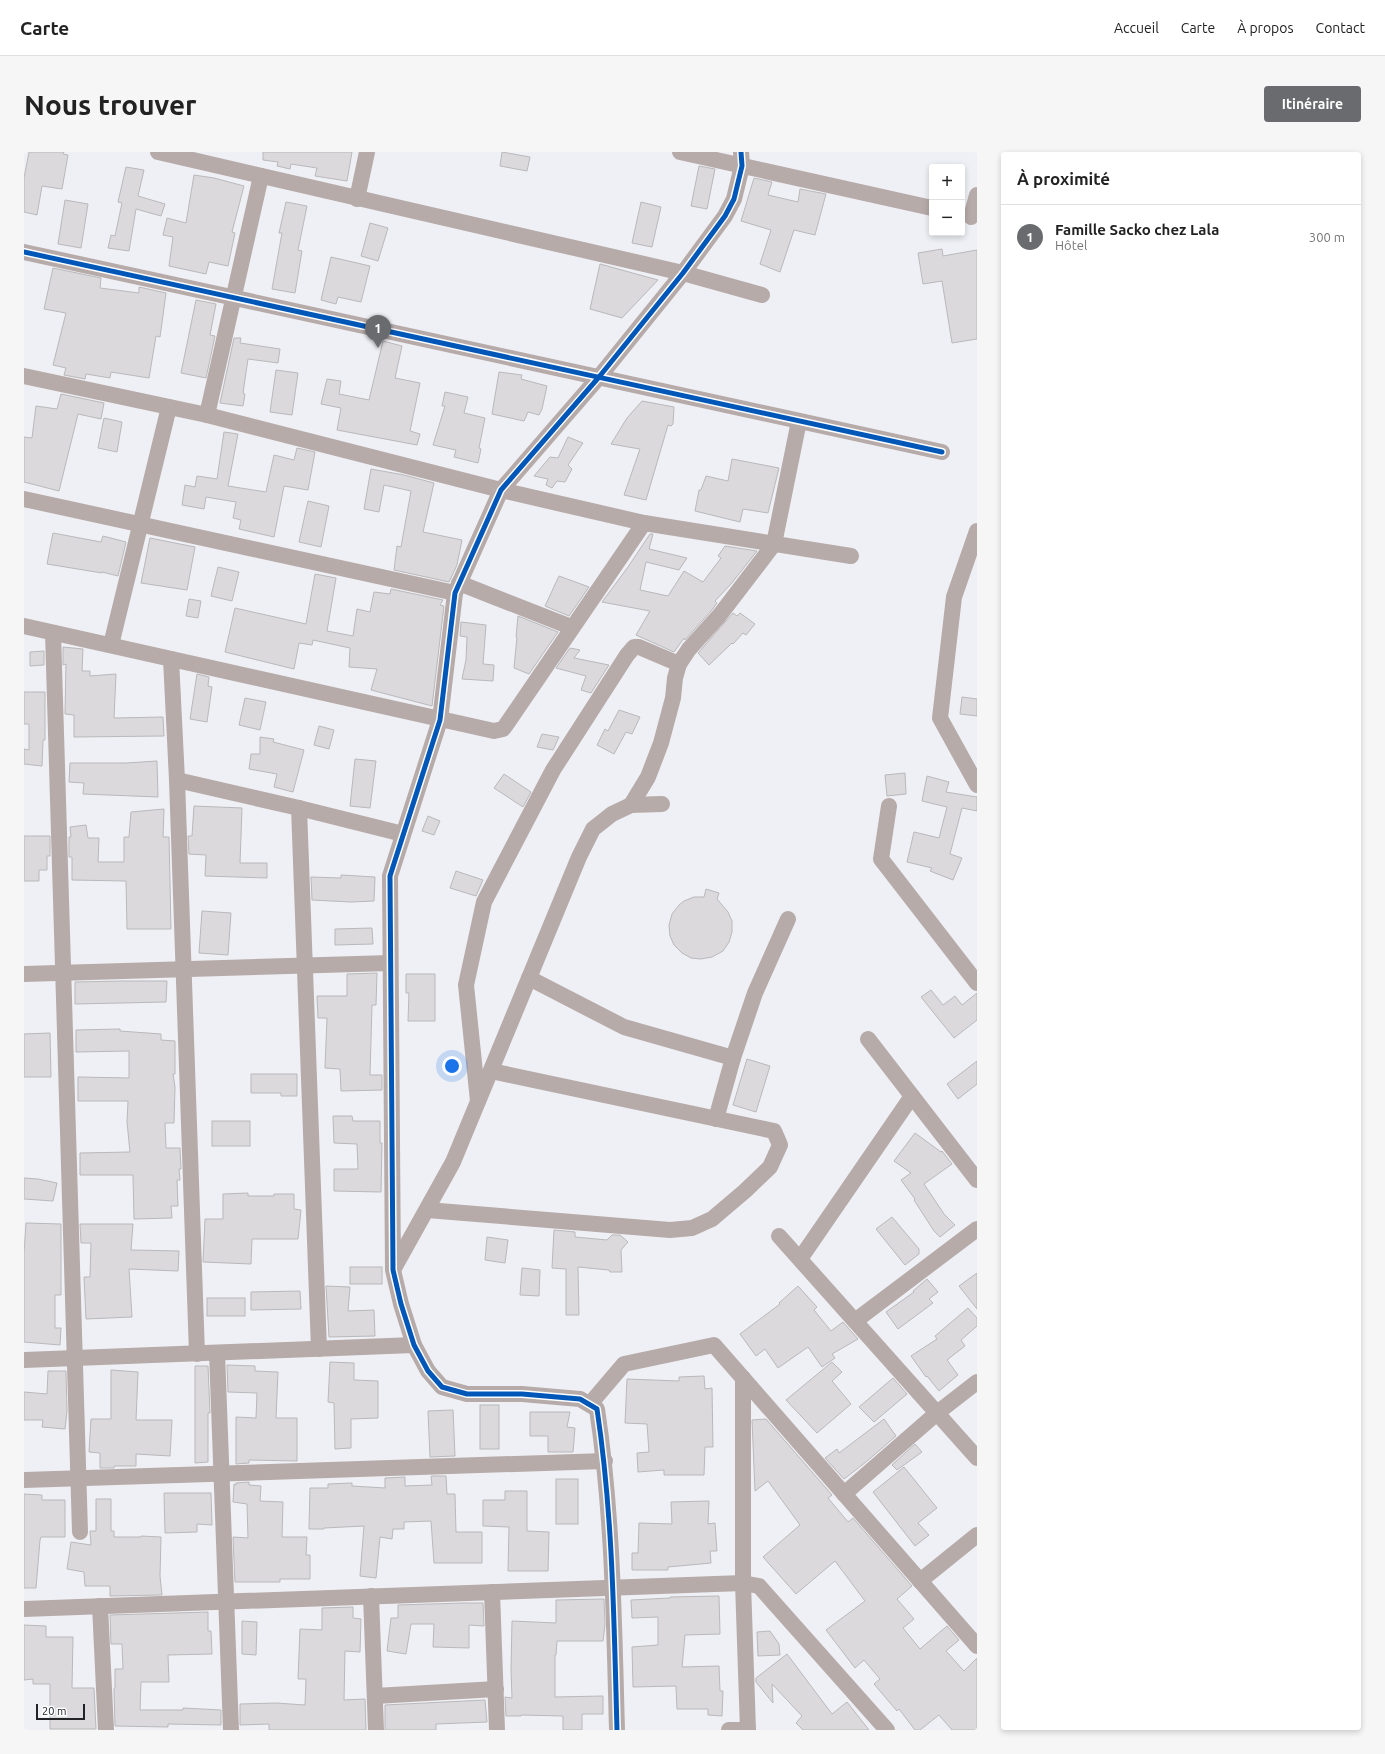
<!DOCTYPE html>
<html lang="fr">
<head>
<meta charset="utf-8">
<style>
  :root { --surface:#fff; --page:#f6f6f6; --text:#222; --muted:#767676; --line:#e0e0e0; --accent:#6a6b6e }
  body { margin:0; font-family:Ubuntu,sans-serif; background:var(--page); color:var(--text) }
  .controls { position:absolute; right:12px; top:12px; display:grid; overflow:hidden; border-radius:4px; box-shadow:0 2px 6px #0003 }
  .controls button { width:36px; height:36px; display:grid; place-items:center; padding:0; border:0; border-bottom:1px solid var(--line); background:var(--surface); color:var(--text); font:20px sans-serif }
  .scale { position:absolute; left:12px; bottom:10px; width:49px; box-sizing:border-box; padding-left:4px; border:2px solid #222326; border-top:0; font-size:11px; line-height:14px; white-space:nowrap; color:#222326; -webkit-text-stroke:3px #fcfdfe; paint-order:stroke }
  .you { position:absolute; left:428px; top:914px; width:14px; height:14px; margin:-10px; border:3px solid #fff; border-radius:50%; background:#1a73e8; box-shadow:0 0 0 6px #1a73e833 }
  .badge { display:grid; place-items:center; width:26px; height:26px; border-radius:50%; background:var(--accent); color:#fff; font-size:13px; font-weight:700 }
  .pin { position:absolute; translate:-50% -33px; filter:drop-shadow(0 1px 2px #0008) }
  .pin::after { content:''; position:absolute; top:21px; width:14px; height:12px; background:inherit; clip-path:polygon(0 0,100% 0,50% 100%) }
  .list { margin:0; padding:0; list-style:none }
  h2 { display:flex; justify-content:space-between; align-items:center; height:52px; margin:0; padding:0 16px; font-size:17px }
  h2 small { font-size:13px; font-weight:400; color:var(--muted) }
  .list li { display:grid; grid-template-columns:26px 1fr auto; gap:12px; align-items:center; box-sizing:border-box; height:64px; padding:0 16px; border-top:1px solid var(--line) }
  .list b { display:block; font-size:15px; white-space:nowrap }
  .list p { margin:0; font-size:13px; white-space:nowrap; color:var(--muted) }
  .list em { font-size:13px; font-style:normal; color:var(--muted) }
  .map { position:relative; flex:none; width:953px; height:1578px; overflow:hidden; border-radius:4px }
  header { display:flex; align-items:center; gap:24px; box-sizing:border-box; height:56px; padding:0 20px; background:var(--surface); border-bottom:1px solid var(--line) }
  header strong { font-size:19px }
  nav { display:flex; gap:22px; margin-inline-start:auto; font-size:14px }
  .intro { display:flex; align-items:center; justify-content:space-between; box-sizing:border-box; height:96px; padding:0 24px }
  h1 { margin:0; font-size:28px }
  .button { padding:10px 18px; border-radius:4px; background:var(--accent); color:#fff; font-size:14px; font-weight:700 }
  main { display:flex; gap:24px; padding:0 24px }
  aside { flex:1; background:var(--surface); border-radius:4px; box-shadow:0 2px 6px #0003 }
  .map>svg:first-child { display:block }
  .building { fill:#dbd9db; stroke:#b9b8ba }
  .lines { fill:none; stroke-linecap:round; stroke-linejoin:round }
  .street { stroke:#b6aba9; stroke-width:16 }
  .cycleway-casing { stroke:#fcfdfe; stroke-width:8 }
  .cycleway { stroke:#0057b8; stroke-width:5 }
</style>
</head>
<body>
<header>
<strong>Carte</strong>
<nav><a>Accueil</a><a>Carte</a><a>À propos</a><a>Contact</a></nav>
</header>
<div class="intro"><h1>Nous trouver</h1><a class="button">Itinéraire</a></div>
<main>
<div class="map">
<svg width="953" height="1578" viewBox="0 0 953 1578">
  <rect width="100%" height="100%" fill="#eff0f5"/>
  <g class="building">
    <path d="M5,0H40L39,2L44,3L38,37L18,34L13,63L0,60V26Z"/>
    <path d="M239,0H328L323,29L291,24L293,16L267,12L266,17L253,14L254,10L239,8Z"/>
    <path d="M478,0L506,5L503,19L476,14Z"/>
    <path d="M675,14L691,17L683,57L667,54Z"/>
    <path d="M102,15L120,18L114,44L141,52L137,64L112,57L105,99L84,96L87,83L91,84L98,51L94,50Z"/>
    <path d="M170,23L190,26L220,34L208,80L211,81L204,114L185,110L182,122L145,114L149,85L139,83L143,66L162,71Z"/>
    <path d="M730,26L748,30L744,43L774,50L776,37L802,42L791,83L770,78L756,120L736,112L747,78L717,69Z"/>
    <path d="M41,48L64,52L57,96L34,92Z"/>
    <path d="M262,50L283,54L274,98L278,99L271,141L248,137L258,81H255Z"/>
    <path d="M617,50L637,55L628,95L608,91Z"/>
    <path d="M346,71L364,76L354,109L337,104Z"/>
    <path d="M918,97L919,104L953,98V187L928,191L918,129L899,132L894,101Z"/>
    <path d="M307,105L346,114L337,150L314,145L312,152L297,148Z"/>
    <path d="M576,112L634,128L598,166L566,157Z"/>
    <path d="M29,116L77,126L76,136L115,141V135L142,141L136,185L132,184L125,226L87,220L86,226L62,222L61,227L40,223L42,216L29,213L42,161L20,157Z"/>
    <path d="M172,148L192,152L186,183L191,184L182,226L157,221Z"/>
    <path d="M210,186H217L216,191L256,197L254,211L224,207L219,241L221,242L219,254L196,251Z"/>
    <path d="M359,189L378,194L371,226L396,231L386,279L396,282L393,293L313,278L317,256L297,252L303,227L317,229L315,242L345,248Z"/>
    <path d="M252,218L274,221L268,263L246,260Z"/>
    <path d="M475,220L498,223L497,227L523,234L518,257L515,263L504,260L500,269L468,262Z"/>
    <path d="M421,240L444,245L440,261L461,266L455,296L457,297L454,311L430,305L432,298L409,293L421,254H418Z"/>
    <path d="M37,242L80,251L77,267L54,262L35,339L0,330V285L8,286L12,254L33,257Z"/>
    <path d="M618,249L650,255L649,272L647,274L644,273L622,348L600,343L616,297L587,292L603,266Z"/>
    <path d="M80,266L98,270L93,300L74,296Z"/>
    <path d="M200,280L214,282L204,334L242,340L250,303L270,308L273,296L291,300L284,338L260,334L250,385L215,377L217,368L209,366L212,350L182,345L180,357L158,353L161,333L171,335L173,324L193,327Z"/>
    <path d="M544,285L559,291L544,313L548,317L541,330L533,329L528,336L522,333L524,327L510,324L526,305L534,306Z"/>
    <path d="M708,307L755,316L744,361L719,357L716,370L671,359L675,338H677L682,324L704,329Z"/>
    <path d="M347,317L380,323L410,331L399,380L438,388L433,413L425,430L370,418L373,394L377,395L387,339L360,333L355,360L340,357Z"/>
    <path d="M284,349L305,354L297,395L275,390Z"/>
    <path d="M29,381L77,390L79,384L102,390L94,424L78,420V421L23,412Z"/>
    <path d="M626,382H629L625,397L663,406L655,418L622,410L616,438L644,444L660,419L679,430L697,406L694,404L701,394L733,399L707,432L691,449L693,451L688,458L661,488L660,486L650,500L612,483L626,459L578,450L604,415Z"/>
    <path d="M126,386L171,395L163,438L117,431Z"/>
    <path d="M194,415L215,420L208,449L187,444Z"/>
    <path d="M291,422L312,426L303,479L329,484L333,457L346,460L350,440L366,442L367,437L419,448L416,453L420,454L408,554L347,538L353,517L325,515L326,496L289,488L288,493L275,491L270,517L201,500L211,456L282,472Z"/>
    <path d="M535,424L565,435L545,464L521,454Z"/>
    <path d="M165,447L177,449L174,466L162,464Z"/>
    <path d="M709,461L713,464L716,461L731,472L722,483L719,481L709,492L708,491L685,513L674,501Z"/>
    <path d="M494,464L534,480L505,522L490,516L493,485H492Z"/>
    <path d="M437,470L462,473L459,512L470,513L469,529L438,527L442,508L443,485L436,484Z"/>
    <path d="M39,495L59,497L58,519H66V524L92,522L90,566L139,565L140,584L50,585V563L41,562L42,512L39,513Z"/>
    <path d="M546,496L556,498L550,506L585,513L567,541L557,538L562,524L532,516Z"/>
    <path d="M20,499V513L6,514V500Z"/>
    <path d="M173,522L185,525L184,534L188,535L183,570L166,567Z"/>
    <path d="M0,540H21V588H19L18,614L0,612V597L5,598V572H0Z"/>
    <path d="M938,545L953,547V564L936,562Z"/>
    <path d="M221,546L242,550L236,578L215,573Z"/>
    <path d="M595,558L616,565L608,582L602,580L590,602L573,593L581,577L584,579Z"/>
    <path d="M295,574L310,578L305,597L290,593Z"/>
    <path d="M518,582L535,585L529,598L513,595Z"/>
    <path d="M236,585L250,587L249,590L280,598L269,640L250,635L253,622L225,617L227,602H236Z"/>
    <path d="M331,607L352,609L346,656L326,654Z"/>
    <path d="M133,609L134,645L59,642L60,631L45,630L46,611H102Z"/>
    <path d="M881,621L882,642L863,644L861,623Z"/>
    <path d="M480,622L507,640L499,655L470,636Z"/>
    <path d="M903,624L925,630L922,640L953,645V659L938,656L926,702L938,706L929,728L906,719L908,716L883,710L890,680L915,686L923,655L898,649Z"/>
    <path d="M170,654L218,656L216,711H243V726L181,724L182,703L165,702L164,684H168Z"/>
    <path d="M140,657L139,685H145L147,777H103L102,729L48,728V705H45V685H47L46,675L62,673L64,686H75L74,710H100V685H105L107,660Z"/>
    <path d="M404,664L416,669L410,683L398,679Z"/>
    <path d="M0,684H26V704H23V718H15V729H0Z"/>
    <path d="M432,719L459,728L452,744L426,736Z"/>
    <path d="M317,723L351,725L350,749L327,750L288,748L287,725L317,726Z"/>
    <path d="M682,737L695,741L693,747L704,760L708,769V780L705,790L699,799L688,805L677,807L667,806L658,801L650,793L646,784L645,773L648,762L655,753L660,749L670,745H680Z"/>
    <path d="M178,759L207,761L204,803L175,801Z"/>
    <path d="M348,776L349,792L311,793V777Z"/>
    <path d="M353,821L352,853H348L346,923H358V938L317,939L316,917L301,916L303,866H294L293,844H323V822Z"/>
    <path d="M382,822H411V869H384L385,841H382Z"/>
    <path d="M99,829H143L142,850L51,852V830Z"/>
    <path d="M907,838L919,853L931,844L938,853L953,841V868L930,886L897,845Z"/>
    <path d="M96,877V879L137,882V888L151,889V922H149L151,935L150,971H141L142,996H156L157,1017H155L156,1028H153L154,1054H147L148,1066L110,1067L109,1023H56V1001L106,1000L103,970L104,949H54V925L105,926V899L52,900V878Z"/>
    <path d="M26,881L27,925H0V882Z"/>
    <path d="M723,907L746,914L732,960L709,953Z"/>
    <path d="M953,909V932L934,947L923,932Z"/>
    <path d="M227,922H273V944H257V941H227Z"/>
    <path d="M309,964H328L329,969H356V991H358L357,1040L310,1039V1017H334L333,992L310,991Z"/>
    <rect x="188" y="969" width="38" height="25"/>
    <path d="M891,981L917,1000L918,999L928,1012L900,1032L920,1062L931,1073L916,1085L910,1079L890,1048L891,1047L877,1028L887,1021L870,1009Z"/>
    <path d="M0,1026L14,1027L33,1031L29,1049L0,1047Z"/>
    <path d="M224,1041V1044H250V1042H270V1057L277,1058L274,1087H228L227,1112L179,1110L181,1067H199V1042Z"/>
    <path d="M868,1065L895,1097V1102L881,1113L852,1077Z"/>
    <path d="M2,1071L37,1072V1143H31V1176H37L36,1193L0,1190V1101Z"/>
    <path d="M56,1072H109L107,1098L155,1099L154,1119L105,1117L108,1165L62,1167L60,1125H66L67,1091H57Z"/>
    <path d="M530,1078L551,1080V1085L583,1088L588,1083H596L604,1090L597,1098L598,1120H586L585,1118L554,1115L555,1163H542V1117L528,1116Z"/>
    <path d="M463,1085L484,1088L481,1111L461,1108Z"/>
    <rect x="326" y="1115" width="32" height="17"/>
    <path d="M498,1116L516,1118L515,1144L496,1143Z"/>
    <path d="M953,1121V1157L935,1134Z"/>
    <path d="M903,1127L914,1140L905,1147L909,1151L874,1177L862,1160L890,1140L889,1139Z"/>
    <path d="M302,1134L326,1135L324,1159L350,1158L351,1184L305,1185Z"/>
    <path d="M774,1134L793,1155L790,1158L807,1179L819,1170L834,1187L808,1202L811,1206L798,1215L784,1195L754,1216L741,1197L732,1204L716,1182L756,1152L755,1151Z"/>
    <path d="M276,1139L277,1157L227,1158V1140Z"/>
    <rect x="183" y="1146" width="38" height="18"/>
    <path d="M944,1156L953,1166V1174L937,1188L941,1194L923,1208L934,1223L915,1239L903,1224L902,1225L887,1204L913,1187L911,1184Z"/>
    <path d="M306,1210L330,1211V1228L354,1229V1266L327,1267V1296L311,1297L310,1251L304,1250Z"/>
    <path d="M808,1210L818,1220L808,1229L827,1252L793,1281L762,1248Z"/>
    <path d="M203,1213L231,1214V1219L254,1220L252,1266H273V1309L225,1308V1311L212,1312V1265L232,1266L233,1241L204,1240Z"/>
    <path d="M171,1214H184L186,1261H184V1310L171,1311Z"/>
    <path d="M87,1218L114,1220L112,1268H148L146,1304L112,1302V1314H90V1316H76V1301L65,1300L67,1267H87Z"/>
    <path d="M24,1219H42L43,1259L41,1277L18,1275L19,1268H0V1240L23,1242Z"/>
    <path d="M680,1224L681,1237L688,1236L689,1295H681L680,1323H640V1318L614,1320L613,1301L625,1300L623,1272L601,1271L603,1227L655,1229V1225Z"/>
    <path d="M869,1226L883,1242L850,1270L835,1255Z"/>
    <rect x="456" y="1253" width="19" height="44"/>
    <path d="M429,1258L431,1304L406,1305L404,1259Z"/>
    <path d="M506,1260H546L543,1275L551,1276L549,1300H524V1284H506Z"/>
    <path d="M742,1267L808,1343L804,1346L824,1370L829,1366L888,1434L873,1447L890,1467L879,1476L896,1497L923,1474L935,1488L922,1499L940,1519L953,1506V1578H928L915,1563L896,1578H891L875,1557L873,1559L850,1532L856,1527L840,1508L831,1516L802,1478L841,1449L811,1409L772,1442L739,1405L776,1373L744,1329L731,1339L728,1268Z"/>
    <path d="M860,1267L872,1284L842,1310L820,1327L801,1306L813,1297L815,1301Z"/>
    <path d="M891,1292L898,1300L873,1318L868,1313Z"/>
    <path d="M880,1315L913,1356L894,1371L905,1383L891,1394L849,1340Z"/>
    <path d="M407,1324H422L423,1342H431L432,1380H458V1411H410L407,1369L380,1370V1377H369L368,1387L356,1385L352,1426L336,1424L340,1374L300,1376V1377H285L286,1336H304V1332L328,1331V1334L361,1336V1326L381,1325V1334L408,1333Z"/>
    <rect x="532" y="1327" width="22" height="45"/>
    <path d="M225,1330V1333L237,1334L236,1349L259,1350L258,1385H283L282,1403H286V1427H256V1430H211L209,1385L224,1386L223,1352L209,1350L210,1332L212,1333V1331Z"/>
    <path d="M481,1339H503V1379L525,1380L524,1419H484L485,1375L459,1374V1348H481Z"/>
    <path d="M140,1341H187L188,1373L173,1372V1380L141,1381Z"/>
    <path d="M0,1342L18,1343V1348H41V1385H17L16,1388L12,1436H0Z"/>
    <path d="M72,1347H87V1379H90V1385H117V1384L137,1385L136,1424L138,1443L86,1444V1434H61L60,1420L43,1417L47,1390L67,1393L66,1379H72Z"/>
    <path d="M685,1349L684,1372L691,1371L693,1399H686L687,1411L644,1415V1418H608V1401H614L615,1371L648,1372L647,1350Z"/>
    <path d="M695,1444L696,1482L661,1483L658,1515L695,1514L696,1539H699L698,1564L684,1563V1557H653L652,1534L609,1535L608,1495L634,1493V1465L608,1466L607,1448L646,1446V1445Z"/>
    <path d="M580,1447L581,1473L579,1489H533L532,1503H531V1545L579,1544V1562H558V1578H539V1564L497,1563V1564H482L481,1545L488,1546L487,1518L488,1469L532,1471V1448Z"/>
    <path d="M440,1451H459L460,1474L445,1473V1496L409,1495L410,1472H387L382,1502L363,1499L367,1466H374V1453Z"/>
    <path d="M329,1455V1466L337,1467L336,1500L321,1499L320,1548L341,1547L342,1578H245V1572L216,1573V1552L252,1551L281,1553L282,1527H274L276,1477L298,1478V1456Z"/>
    <path d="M184,1460V1479H187L188,1502L144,1503L145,1530H117L116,1558H159V1556L197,1558V1573L144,1572V1575L91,1574L90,1536H91V1517H99L98,1492H87L86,1463Z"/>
    <path d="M218,1469L233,1470L232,1503L218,1502Z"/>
    <path d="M0,1473L22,1474V1485H49L48,1536H70L72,1577H26V1532H9V1527L0,1528Z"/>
    <path d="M746,1479L755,1492L756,1503L734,1504L733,1480Z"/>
    <path d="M763,1502L808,1562L823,1550L845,1578H779L772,1571L778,1564L748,1532L749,1551L732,1530V1526Z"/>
    <path d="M461,1548L463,1570L412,1572V1578H361V1553Z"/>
  </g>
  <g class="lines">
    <g class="street">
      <path d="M134,0L659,121L738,143"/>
      <path d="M656,0L908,56"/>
      <path d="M333,47L343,0"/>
      <path d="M947,65L953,43"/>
      <path d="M0,100L918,300"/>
      <path d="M0,224L183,263L477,338L620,371L827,404"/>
      <path d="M183,263L237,24"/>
      <path d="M0,347L431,441"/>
      <path d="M953,379L930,445L916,566L953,633"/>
      <path d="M435,431L547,475"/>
      <path d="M0,474L470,579L479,577L482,573L620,371"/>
      <path d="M29,481L56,1380"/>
      <path d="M87,493L145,255"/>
      <path d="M147,507L153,628L173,1202"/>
      <path d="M153,628L275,656L379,682"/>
      <path d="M607,653L624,625L637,591L649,546L651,526L655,512L665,497L695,464L750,392L775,269"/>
      <path d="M865,654L857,707L953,831"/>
      <path d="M275,656L295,1197"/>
      <path d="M0,822L366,811"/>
      <path d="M505,826L600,875L709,906"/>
      <path d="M844,887L953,1028"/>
      <path d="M454,949L442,833L460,750L529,618L603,503L610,495H615L655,512"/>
      <path d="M692,967L709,906L731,841L764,767"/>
      <path d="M403,1058L646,1078L668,1076L688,1067L721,1039L746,1015L756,993L750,979L467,919"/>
      <path d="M755,1084L953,1306"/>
      <path d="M776,1107L888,944"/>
      <path d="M370,1116L429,1010L555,705L569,677L588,662L607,653L638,652"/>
      <path d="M831,1169L953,1077"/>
      <path d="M193,1201L207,1578"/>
      <path d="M0,1208L390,1193"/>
      <path d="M719,1226V1431L724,1578"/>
      <path d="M566,1252L600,1212L690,1193L953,1494"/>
      <path d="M0,1328L581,1309"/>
      <path d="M820,1342L913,1261L953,1230"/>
      <path d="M896,1429L953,1383"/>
      <path d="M468,1440L473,1578"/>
      <path d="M347,1444L352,1578"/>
      <path d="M76,1454L82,1578"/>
      <path d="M0,1457L719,1431L735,1434L863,1578"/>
      <path d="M351,1544L472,1537"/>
      <path d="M593,1578C590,1471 589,1363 573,1257L556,1247L498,1242H443L418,1235L404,1219L390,1193L377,1152L369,1118L366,724L416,568L431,441L477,338L575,225L659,121L701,64L710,47L718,14L717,0"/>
      <path d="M705,1578H724"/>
    </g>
    <defs>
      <g id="cycleway">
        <path d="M0,100L918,300"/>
        <path d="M593,1578C590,1471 589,1363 573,1257L556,1247L498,1242H443L418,1235L404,1219L390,1193L377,1152L369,1118L366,724L416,568L431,441L477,338L575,225L659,121L701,64L710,47L718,14L717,0"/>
      </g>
    </defs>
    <use href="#cycleway" class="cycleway-casing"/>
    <use href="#cycleway" class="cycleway"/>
  </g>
</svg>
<div class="controls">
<button>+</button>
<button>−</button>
</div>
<div class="scale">20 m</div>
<div class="you"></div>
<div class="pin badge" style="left:354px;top:196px">1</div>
</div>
<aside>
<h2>À proximité<small></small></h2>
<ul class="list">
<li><span class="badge">1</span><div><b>Famille Sacko chez Lala</b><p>Hôtel</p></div><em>300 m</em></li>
</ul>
</aside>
</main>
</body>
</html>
